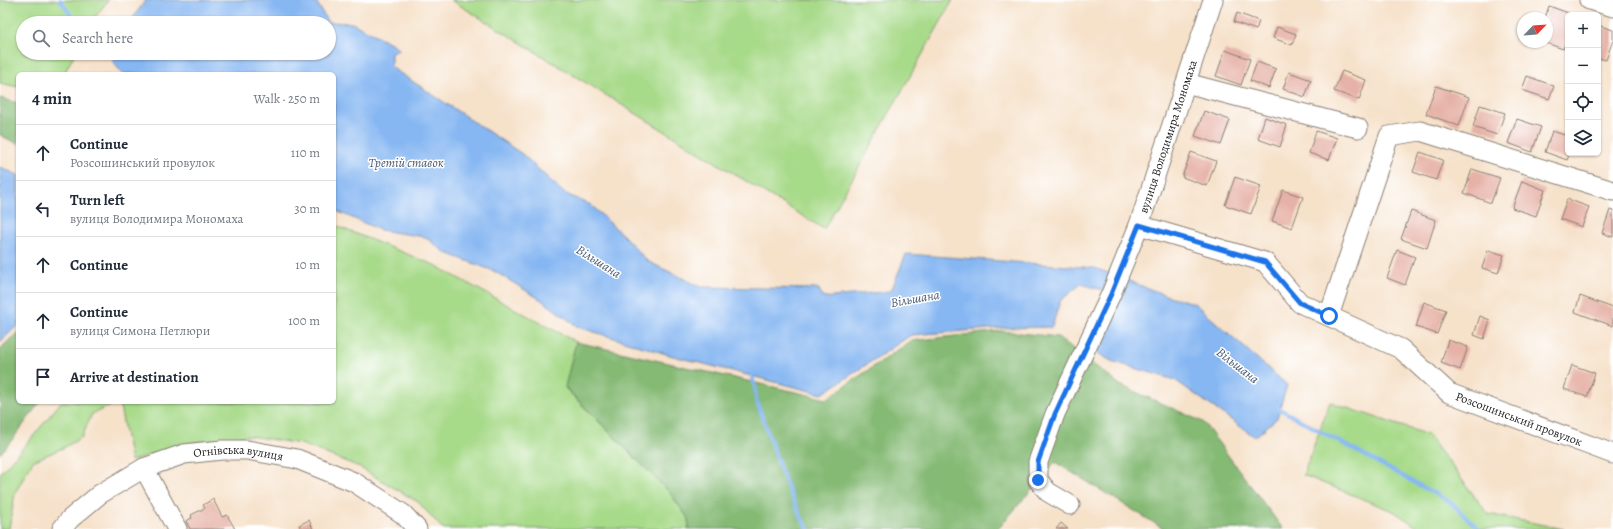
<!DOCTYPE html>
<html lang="en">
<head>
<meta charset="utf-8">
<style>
  :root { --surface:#fff; --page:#f6f6f7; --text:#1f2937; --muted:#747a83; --line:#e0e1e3 }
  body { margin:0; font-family:Alegreya,serif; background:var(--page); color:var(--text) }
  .controls { position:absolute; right:12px; top:12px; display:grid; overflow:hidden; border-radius:6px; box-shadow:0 1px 3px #0004 }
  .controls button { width:36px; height:36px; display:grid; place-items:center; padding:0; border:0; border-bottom:1px solid var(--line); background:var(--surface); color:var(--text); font:20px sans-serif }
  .compass { position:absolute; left:1517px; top:12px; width:36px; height:36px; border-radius:50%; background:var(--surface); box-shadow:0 1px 3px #0004; rotate:65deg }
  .stop { position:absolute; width:12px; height:12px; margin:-9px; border:3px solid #1a73e8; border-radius:50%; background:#fff }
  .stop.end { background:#1a73e8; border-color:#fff; box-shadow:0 1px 4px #0008 }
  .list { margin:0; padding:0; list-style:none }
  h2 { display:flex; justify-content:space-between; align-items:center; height:52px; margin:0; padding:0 16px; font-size:17px }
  h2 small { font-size:13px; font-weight:400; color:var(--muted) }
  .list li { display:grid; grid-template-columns:26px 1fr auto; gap:12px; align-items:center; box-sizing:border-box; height:56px; padding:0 16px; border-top:1px solid var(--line) }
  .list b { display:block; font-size:15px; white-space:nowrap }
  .list p { margin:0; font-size:13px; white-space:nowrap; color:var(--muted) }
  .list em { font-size:13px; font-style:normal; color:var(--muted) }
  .icon { flex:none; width:22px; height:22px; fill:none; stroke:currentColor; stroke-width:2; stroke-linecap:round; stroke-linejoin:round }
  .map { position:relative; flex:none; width:1613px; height:529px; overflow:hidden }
  .search { position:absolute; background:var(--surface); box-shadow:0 1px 3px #0004; left:16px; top:16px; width:320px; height:44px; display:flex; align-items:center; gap:10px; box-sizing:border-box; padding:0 14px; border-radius:22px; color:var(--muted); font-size:15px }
  .panel { position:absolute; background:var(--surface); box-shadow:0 1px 3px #0004; left:16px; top:72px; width:320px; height:332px; border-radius:6px }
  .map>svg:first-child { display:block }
  .green { fill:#a7da89; stroke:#627b52 }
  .forest { fill:#85ba75; stroke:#506b48 }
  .water { fill:#87b7f2; stroke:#526a87 }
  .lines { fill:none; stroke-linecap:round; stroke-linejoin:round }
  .stream { stroke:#87b7f2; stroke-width:4 }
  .building { fill:#e6b1a6 }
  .minor-casing { stroke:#897e72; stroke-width:21 }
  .minor { stroke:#fff; stroke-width:19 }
  .route { stroke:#1a73e8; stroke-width:5 }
  .labels { text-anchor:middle; stroke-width:3; stroke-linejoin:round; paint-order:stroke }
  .street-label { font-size:12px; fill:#1c1c1c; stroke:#fff }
  .water-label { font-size:13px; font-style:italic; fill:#475a72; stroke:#fff }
</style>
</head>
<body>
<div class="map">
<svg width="1613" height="529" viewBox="0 0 1613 529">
  <rect width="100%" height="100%" fill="#fff"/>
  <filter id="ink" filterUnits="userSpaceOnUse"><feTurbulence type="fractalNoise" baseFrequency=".025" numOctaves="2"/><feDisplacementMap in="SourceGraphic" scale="8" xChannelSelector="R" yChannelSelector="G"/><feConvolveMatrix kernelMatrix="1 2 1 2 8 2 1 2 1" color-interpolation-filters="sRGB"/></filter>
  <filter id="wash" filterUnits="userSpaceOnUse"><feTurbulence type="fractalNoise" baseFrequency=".012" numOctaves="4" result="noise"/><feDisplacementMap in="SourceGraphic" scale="16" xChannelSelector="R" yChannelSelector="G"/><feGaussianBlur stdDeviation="0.9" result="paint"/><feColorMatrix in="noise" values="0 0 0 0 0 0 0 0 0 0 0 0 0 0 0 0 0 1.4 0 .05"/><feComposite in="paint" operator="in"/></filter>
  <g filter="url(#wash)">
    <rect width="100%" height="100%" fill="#f6e1c9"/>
    <g class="green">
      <path d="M0,0H108L91,23H23V53H75L64,74H18V87L0,83Z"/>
      <path d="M451,0H953L824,229Z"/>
      <path d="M334,225L432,264L576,342L565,388L670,493L688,518L689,529H443L418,502L357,466L301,444L249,436L181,444L131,461L119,402L92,414L82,437L65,447L33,461L15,493L9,529H0V473L31,439L61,402H334Z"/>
      <path d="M1330,402L1428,435L1488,514L1564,529H1420L1395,512L1303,475Z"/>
    </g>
    <g class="forest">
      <path d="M0,98L18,103V144L0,135Z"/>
      <path d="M1001,331L1058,337L1120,385L1203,422L1283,529H1164L1055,462L998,529H689L688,518L670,493L565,387L576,342L826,399L911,341Z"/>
      <path d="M18,332V402H40C27,419 15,438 0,454V349Z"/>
    </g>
    <g class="water">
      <path d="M146,0H308L317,3L328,22L352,23L393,44L400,50L391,52V67L522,154L564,193L591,205L625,237L647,261L701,287L819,289L823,298L891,291L906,254L1095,268L1168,296L1194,303L1287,385L1277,418L1255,437L1175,380L1111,361L1096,352L1118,294L1081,284L1060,301L1052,327L1003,328L911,335L822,394L673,356L578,327L543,301L494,271L446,253L425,237L380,230L334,210V74H123L113,62L114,53H329V23H129Z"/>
      <path d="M0,167L18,175V325L0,342Z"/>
    </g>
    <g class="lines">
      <g class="stream">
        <path d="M60,0L77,23"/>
        <path d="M752,376L755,388L756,400C773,443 784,489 808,529"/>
        <path d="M1276,407L1450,502L1479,529"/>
      </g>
    </g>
    <g id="blocks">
      <g class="building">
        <path d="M1549,6L1574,15H1568V35L1563,49L1543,42H1547V18H1545Z"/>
        <path d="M1237,13L1259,21L1256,30L1234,22Z"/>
        <path d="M1598,25L1613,30V40L1606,60L1598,58Z"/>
        <path d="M1277,27L1296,34L1292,45L1273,38Z"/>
        <path d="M1225,50L1250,59L1241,85L1216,76Z"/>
        <path d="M1257,62L1276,69L1269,88L1250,81Z"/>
        <path d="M1342,71L1366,80L1359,100L1334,91Z"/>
        <path d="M1289,72L1311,80L1305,97L1283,89Z"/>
        <path d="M1527,76L1554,86L1549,99L1522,90Z"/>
        <path d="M1436,86L1469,97L1459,126L1426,114Z"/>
        <path d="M1480,105L1505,113L1497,135L1473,127Z"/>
        <path d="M1204,111L1230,120L1221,145L1195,136Z"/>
        <path d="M1265,117L1287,125L1280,147L1258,139Z"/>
        <path d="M1517,119L1541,127L1532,152L1508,143Z"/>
        <path d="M1316,131L1337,138L1329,160L1309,153Z"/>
        <path d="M1552,131L1568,136V153H1570L1567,160L1545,152Z"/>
        <path d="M1191,152L1216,161L1207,186L1182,177Z"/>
        <path d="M1420,152L1443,160L1436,180L1413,172Z"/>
        <path d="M1472,169L1500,178L1491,203L1464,193Z"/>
        <path d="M1235,177L1261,186L1251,214L1225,205Z"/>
        <path d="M1522,181L1545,190L1536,216L1512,208Z"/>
        <path d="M1283,190L1303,197L1292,228L1272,221Z"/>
        <path d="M1567,199L1589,207L1582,227L1560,219Z"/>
        <path d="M1610,210L1613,211V237L1602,233Z"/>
        <path d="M1411,211L1436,220L1427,248L1401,239Z"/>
        <path d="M1397,250L1415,257L1405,285L1387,278Z"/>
        <path d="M1488,250L1504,255L1498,273L1482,268Z"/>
        <path d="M1580,296L1613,308V326L1575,312Z"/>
        <path d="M1424,302L1446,310L1437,334L1416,327Z"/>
        <path d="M1480,316L1490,320L1484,339L1474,335Z"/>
        <path d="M1448,340L1468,347L1460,370L1441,363Z"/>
        <path d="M1572,365L1595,373L1587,397L1564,389Z"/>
        <path d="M213,499L222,517L227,515L235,529H190L186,521L192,518L191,515L205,508L203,505Z"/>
        <path d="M309,520L313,529H301L299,525Z"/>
        <path d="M1061,523L1068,529H1056Z"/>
      </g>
    </g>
  </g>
  <g filter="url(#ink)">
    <use href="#blocks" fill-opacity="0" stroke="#897e72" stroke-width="1"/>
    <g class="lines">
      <defs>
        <g id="minor">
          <path d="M1589,0L1613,7"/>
          <path d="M1186,83L1358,128"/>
          <path id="s1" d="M1139,225L1265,262L1300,303L1401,349L1449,393L1613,454"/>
          <path d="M1329,316L1389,136L1420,131L1613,191"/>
          <path d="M144,468L177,529"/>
          <path id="s2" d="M1070,505L1048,492L1038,480V462L1055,414L1111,294L1139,225L1213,0"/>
          <path id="s3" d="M62,529L70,519L100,494L144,468L184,454L222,450H247L297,459L354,482L403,514L417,529"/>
        </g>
      </defs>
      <use href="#minor" class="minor-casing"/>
      <use href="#minor" class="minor"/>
    </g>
  </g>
  <g class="lines" filter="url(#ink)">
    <path class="route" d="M1038,480V462L1055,414L1111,294L1139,225L1265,262L1300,303L1329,316"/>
  </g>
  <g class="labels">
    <g class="street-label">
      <text dy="4" stroke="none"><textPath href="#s2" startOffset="410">вулиця Володимира Мономаха</textPath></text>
      <text dy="4" stroke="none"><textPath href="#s1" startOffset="436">Розсошинський провулок</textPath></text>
      <text dy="4" stroke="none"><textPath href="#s3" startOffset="200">Огнівська вулиця</textPath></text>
    </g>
    <g class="water-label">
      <text x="406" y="167">Третій ставок</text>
      <text transform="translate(599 261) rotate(32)" y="5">Вільшана</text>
      <text transform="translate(915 298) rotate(-10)" y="5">Вільшана</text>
      <text transform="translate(1238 365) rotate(38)" y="5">Вільшана</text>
    </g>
  </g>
</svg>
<div class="controls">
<button>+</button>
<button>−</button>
<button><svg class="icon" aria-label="locate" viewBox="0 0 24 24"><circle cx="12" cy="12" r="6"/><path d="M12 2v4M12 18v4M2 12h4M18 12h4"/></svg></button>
<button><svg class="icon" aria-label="layers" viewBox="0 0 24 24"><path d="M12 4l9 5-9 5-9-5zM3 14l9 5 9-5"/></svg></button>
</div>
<svg class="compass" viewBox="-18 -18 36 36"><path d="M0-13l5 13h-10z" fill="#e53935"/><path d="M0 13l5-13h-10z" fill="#747a83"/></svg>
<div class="stop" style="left:1329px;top:316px"></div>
<div class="stop end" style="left:1038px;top:480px"></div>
<div class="search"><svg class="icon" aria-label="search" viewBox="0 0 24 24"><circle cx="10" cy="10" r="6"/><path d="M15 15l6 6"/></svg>Search here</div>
<section class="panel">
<h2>4 min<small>Walk · 250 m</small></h2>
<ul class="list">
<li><svg class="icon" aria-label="ahead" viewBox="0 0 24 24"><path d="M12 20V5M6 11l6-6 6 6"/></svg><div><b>Continue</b><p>Розсошинський провулок</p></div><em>110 m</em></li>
<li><svg class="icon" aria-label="left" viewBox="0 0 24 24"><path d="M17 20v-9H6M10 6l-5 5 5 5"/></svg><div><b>Turn left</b><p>вулиця Володимира Мономаха</p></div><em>30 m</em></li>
<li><svg class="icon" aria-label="ahead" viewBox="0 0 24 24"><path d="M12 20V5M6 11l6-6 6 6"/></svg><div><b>Continue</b></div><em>10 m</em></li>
<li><svg class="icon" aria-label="ahead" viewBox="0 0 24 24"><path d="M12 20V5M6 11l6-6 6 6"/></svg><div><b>Continue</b><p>вулиця Симона Петлюри</p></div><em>100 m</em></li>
<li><svg class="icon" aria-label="arrive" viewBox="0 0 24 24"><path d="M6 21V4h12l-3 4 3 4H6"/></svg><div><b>Arrive at destination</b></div></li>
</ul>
</section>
</div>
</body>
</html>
